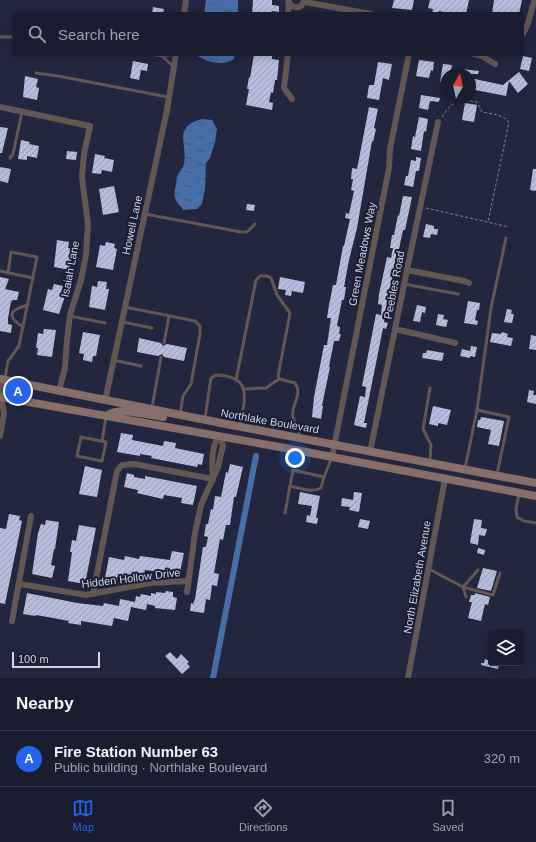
<!DOCTYPE html>
<html lang="en">
<head>
<meta charset="utf-8">
<style>
  :root { --surface:#1a1d2f; --page:#232637; --text:#f1f3f6; --muted:#9fa2aa; --line:#383b4b; --accent:#2563eb }
  body { margin:0; font-family:Helvetica,sans-serif; background:var(--page); color:var(--text) }
  .controls { position:absolute; right:12px; bottom:12px; display:grid; overflow:hidden; border-radius:4px; box-shadow:0 2px 10px #0003 }
  .controls button { width:36px; height:36px; display:grid; place-items:center; padding:0; border:0; border-bottom:1px solid var(--line); background:var(--surface); color:var(--text); font:20px sans-serif }
  .compass { position:absolute; left:440px; top:68px; width:36px; height:36px; border-radius:50%; background:var(--surface); box-shadow:0 2px 10px #0003; rotate:9deg }
  .scale { position:absolute; left:12px; bottom:10px; width:88px; box-sizing:border-box; padding-left:4px; border:2px solid #d1d5e5; border-top:0; font-size:11px; line-height:14px; white-space:nowrap; color:#d1d5e5; -webkit-text-stroke:3px #191d34; paint-order:stroke }
  .you { position:absolute; left:295px; top:458px; width:14px; height:14px; margin:-10px; border:3px solid #fff; border-radius:50%; background:#1a73e8; box-shadow:0 0 0 6px #1a73e833 }
  .badge { display:grid; place-items:center; width:26px; height:26px; border-radius:50%; background:var(--accent); color:#fff; font-size:13px; font-weight:700 }
  .pin { position:absolute; translate:-50% -50%; border:2px solid #fff; box-shadow:0 1px 4px #0006 }
  .list { margin:0; padding:0; list-style:none }
  h2 { display:flex; justify-content:space-between; align-items:center; height:52px; margin:0; padding:0 16px; font-size:17px }
  h2 small { font-size:13px; font-weight:400; color:var(--muted) }
  .list li { display:grid; grid-template-columns:26px 1fr auto; gap:12px; align-items:center; box-sizing:border-box; height:56px; padding:0 16px; border-top:1px solid var(--line) }
  .list b { display:block; font-size:15px; white-space:nowrap }
  .list p { margin:0; font-size:13px; white-space:nowrap; color:var(--muted) }
  .list em { font-size:13px; font-style:normal; color:var(--muted) }
  .icon { flex:none; width:22px; height:22px; fill:none; stroke:currentColor; stroke-width:2; stroke-linecap:round; stroke-linejoin:round }
  .map { position:relative; flex:none; width:536px; height:678px; overflow:hidden }
  .search { position:absolute; background:var(--surface); box-shadow:0 2px 10px #0003; left:12px; right:12px; top:12px; height:44px; display:flex; align-items:center; gap:10px; box-sizing:border-box; padding:0 14px; border-radius:4px; color:var(--muted); font-size:15px }
  .sheet { height:108px; background:var(--surface) }
  nav { display:flex; justify-content:space-around; align-items:center; box-sizing:border-box; height:56px; border-top:1px solid var(--line); background:var(--surface); font-size:11px; color:var(--muted) }
  nav a { display:grid; justify-items:center; gap:2px }
  nav .on { color:var(--accent) }
  .map>svg:first-child { display:block }
  .water { fill:url(#water-ripples) }
  .lines { fill:none; stroke-linecap:round; stroke-linejoin:round }
  .canal { stroke:#486ea8; stroke-width:6 }
  .building { fill:url(#building-hatch) }
  .path { stroke:#7d8295; stroke-width:1; stroke-dasharray:3 2; stroke-linecap:butt }
  .service { stroke:#645653; stroke-width:3 }
  .minor { stroke:#645653; stroke-width:6 }
  .secondary { stroke:#866f6b; stroke-width:8 }
  .labels { text-anchor:middle; stroke-width:4; stroke-linejoin:round; paint-order:stroke }
  .street-label { font-size:11px; fill:#d1d5e5; stroke:#191d34 }
</style>
</head>
<body>
<div class="map">
<svg width="536" height="678" viewBox="0 0 536 678">
  <defs>
    <pattern id="water-ripples" width="26" height="14" patternUnits="userSpaceOnUse"><rect width="26" height="14" fill="#486ea8"/><path d="M2 4q2-2 4 0t4 0M15 11q2-2 4 0t4 0" fill="none" stroke="#44597b"/></pattern>
    <pattern id="building-hatch" width="6" height="6" patternUnits="userSpaceOnUse"><rect width="6" height="6" fill="#b6bddc"/><path d="M-1 1l2-2M0 6l6-6M5 7l2-2" fill="none" stroke="#989eb6"/></pattern>
  </defs>
  <rect width="100%" height="100%" fill="#22273f"/>
  <g class="water">
    <path d="M206,0H238V14H204Z"/>
    <path d="M195,54H235L234,59C223,67 205,62 195,54Z"/>
    <path d="M202,119L212,120L217,129L215,142L210,158L206,163L205,189L202,204L197,209L183,210V209C174,200 173,196 176,184C177,181 176,177 178,175C180,170 183,169 184,164C188,143 172,127 202,119Z"/>
  </g>
  <g class="lines">
    <path class="canal" d="M213,678L256,456"/>
  </g>
  <g class="building">
    <path d="M253,0H272V5L279,6V12L272,11V14H252Z"/>
    <path d="M394,0H414L412,10L392,8Z"/>
    <path d="M430,0H469L466,14H455L439,11V14L432,13L433,9L428,8Z"/>
    <path d="M494,0H522L519,14H492Z"/>
    <path d="M153,7L164,9L163,14H152Z"/>
    <path d="M254,54H272V59L279,60L277,80H275L273,93L271,92L269,102L273,103L272,110L246,105L249,89H247L249,77L250,78Z"/>
    <path d="M523,56L532,58L529,71L520,69Z"/>
    <path d="M419,60L434,62L433,71L431,70L429,78L416,76Z"/>
    <path d="M133,61L148,64L147,71L141,70L139,80L130,78Z"/>
    <path d="M378,62L392,64L389,80L383,78L379,100L367,98L369,85H374Z"/>
    <path d="M443,64L452,65L450,74H446V83L440,82Z"/>
    <path d="M462,69L479,71L478,74H462Z"/>
    <path d="M519,72L528,84L518,93L509,81L506,96L470,89V78L503,85Z"/>
    <path d="M25,76L38,79L36,87L39,88L37,100L23,97Z"/>
    <path d="M421,95L440,98L439,102L430,101L428,110L419,108Z"/>
    <path d="M465,103L477,105L474,122L462,120Z"/>
    <path d="M369,107L378,109L374,128L376,129L373,142L372,141L357,228L349,260L344,287H346L344,300H342L337,326L340,327L339,334H341L339,341H334L329,367H330L322,406H323L321,419L312,417L314,397L324,345H327L331,318H327L329,305L333,285H336L343,246H344L350,219L345,218L346,213L349,214L354,191L351,190L353,179H351L352,168L357,169Z"/>
    <path d="M419,117L428,119L426,132L424,131L421,151L411,149L413,136L415,137Z"/>
    <path d="M0,127L8,128L2,153H0Z"/>
    <path d="M21,140L30,142L29,144L39,146L37,158L27,156V160L18,159Z"/>
    <path d="M67,151L77,152L76,160L66,159Z"/>
    <path d="M95,154L105,156L104,158L114,160L112,172L102,170L101,174L92,173Z"/>
    <path d="M416,157L421,158L419,171H416L413,187L404,185L406,176H408L411,160L416,161Z"/>
    <path d="M0,167L11,169L8,183L0,181Z"/>
    <path d="M533,169H536V191L530,190Z"/>
    <path d="M114,186L119,212L103,215L99,189Z"/>
    <path d="M403,196L412,197L405,230H403L399,249H397L394,269L390,289L389,288L384,322L388,323L386,329L383,328L364,423H367L366,428L354,425L360,396L365,397L366,387L362,386L376,314L381,315L382,305L378,304L379,294L387,257L391,258L393,248H390L392,235H394L398,215L399,216Z"/>
    <path d="M247,204L255,205L254,211L246,210Z"/>
    <path d="M426,224L434,226V229H438L437,235L431,234L430,238L423,237Z"/>
    <path d="M57,240L69,242L68,248H73L70,270L54,267Z"/>
    <path d="M106,242L115,244L114,248L117,249L113,270L96,267L100,245L105,246Z"/>
    <path d="M0,277L9,279L5,289L19,292L17,300H13L11,302L8,318V324L12,325L11,333L0,331Z"/>
    <path d="M280,277L305,282L303,293L292,291L291,296L285,295L286,290L278,289Z"/>
    <path d="M98,281L107,282L106,289H109L105,310L89,307L92,286L97,287Z"/>
    <path d="M54,284L63,286L61,292L66,293L59,314L43,310L48,289L52,290Z"/>
    <path d="M468,301L480,303L479,310H477L475,320L478,321L477,325L464,323Z"/>
    <path d="M417,305L426,307L425,313L422,312L420,322L413,321Z"/>
    <path d="M507,309L512,310L511,314H514L512,323L504,322Z"/>
    <path d="M438,314L444,315L443,319L448,320L446,327L436,325Z"/>
    <path d="M44,329L56,330L52,357L37,355L38,348H36L38,333L43,334Z"/>
    <path d="M83,332L100,335L96,356H93L92,362L83,360L84,354L79,353Z"/>
    <path d="M502,332L508,334L507,337L513,338L511,346L490,342L492,333L501,334Z"/>
    <path d="M531,335L536,336V350L529,349Z"/>
    <path d="M139,338L161,343L163,346L167,344L187,348L184,361L164,357L162,354L158,356L137,352Z"/>
    <path d="M471,346L477,347L475,357L470,356V358L460,356L462,349L470,351Z"/>
    <path d="M427,350L444,353L442,361L422,358L423,353H426Z"/>
    <path d="M529,390L534,391L533,395H536V404L527,402Z"/>
    <path d="M433,406L451,410L447,425L438,423V426L429,424Z"/>
    <path d="M481,417L504,421L499,446L488,444L491,430L477,427L478,420H480Z"/>
    <path d="M121,433L133,435L132,440L163,446L164,441L176,443L175,448L204,454L202,465L198,464L197,467L151,458L152,456L140,454V456L117,452Z"/>
    <path d="M230,464L243,467L236,497H234L230,525H226L223,540L220,539L214,573L219,574L217,586L212,585L210,600L206,599L204,613L190,611L191,603L193,604L195,599L203,547H206L208,537L204,536L206,524H208L211,509L213,510L215,496L221,497L226,472L228,473Z"/>
    <path d="M85,466L102,470L97,497L79,494Z"/>
    <path d="M127,473L134,475V477L145,479V476L197,486L193,505L181,503L182,498L164,495L163,499L137,493L138,490L124,487Z"/>
    <path d="M300,492L320,496L316,518H318L317,524L306,522L307,515L310,516L312,506L298,504Z"/>
    <path d="M354,492L362,493L359,512L349,510L350,507L341,506L342,498L353,500Z"/>
    <path d="M9,514L20,516L19,520L22,521L5,604L0,603V528L6,529Z"/>
    <path d="M360,519L370,521L368,529L358,527Z"/>
    <path d="M474,519L482,520L481,528L487,529L485,536L479,535L478,545L470,543Z"/>
    <path d="M46,520L59,522L55,549H54L51,565L55,566L52,578L32,574L38,533L41,524L45,525Z"/>
    <path d="M79,525L96,528L85,584L68,581L72,552H70L72,540L76,541Z"/>
    <path d="M478,548L485,550L484,555L477,553Z"/>
    <path d="M172,551L184,553L180,572L165,569V571L160,570V572L145,570L144,574L134,572L133,577L118,574L117,580L105,578L109,557L124,560L125,556L139,559L140,556L170,560Z"/>
    <path d="M483,568L497,571L491,591L477,588Z"/>
    <path d="M166,591L173,592V597L177,598L175,610L155,608V606L147,604L146,610L131,607L128,621L114,618L112,626L81,621V625L68,623L69,621L53,618L36,615L35,616L23,614L27,593L77,603L103,606L104,603L119,606L120,599L135,602L136,596L140,597L141,594L151,596V593L156,594V592L165,593Z"/>
    <path d="M475,593L490,597L488,605L485,604L481,621L468,618L472,602H469L471,595H475Z"/>
    <path d="M170,652L177,659L181,654L189,662L187,663L190,667L182,674L165,656Z"/>
    <path d="M485,659L491,661V663H499L498,669L481,665V663H484Z"/>
  </g>
  <g class="lines">
    <g class="path">
      <path d="M442,117C452,101 458,99 477,102L482,112C492,114 502,114 509,122L488,222"/>
      <path d="M426,208L509,227"/>
      <path d="M299,464L300,458"/>
    </g>
    <g class="service">
      <path d="M0,37H14"/>
      <path d="M150,54L162,56L175,54"/>
      <path d="M162,56L174,67"/>
      <path d="M36,73L58,76L168,97"/>
      <path d="M10,158L13,154L22,112"/>
      <path d="M145,214L241,232H247L255,224"/>
      <path d="M0,271L33,278"/>
      <path d="M404,284L458,294"/>
      <path d="M125,307L195,321L200,326V334L191,384L183,396L180,415"/>
      <path d="M70,316L105,323"/>
      <path d="M123,322L152,328"/>
      <path d="M23,327C6,316 9,310 28,305"/>
      <path d="M164,343L169,316"/>
      <path d="M113,360L141,366"/>
      <path d="M5,378L8,361L19,346L37,257L11,252L8,273"/>
      <path d="M236,380L256,280L260,276H267L271,278L277,295L290,313L278,376L279,379L295,383C306,398 281,411 300,429L298,438"/>
      <path d="M244,389L266,388L279,379"/>
      <path d="M152,408L161,357"/>
      <path d="M477,410L491,308L506,238"/>
      <path d="M205,418L211,378L216,375C253,376 245,399 240,425"/>
      <path d="M81,437L106,442L102,461L77,456Z"/>
      <path d="M102,441L106,417"/>
      <path d="M430,461L431,445L423,429L430,388"/>
      <path d="M465,468L477,410L509,417L497,474"/>
      <path d="M290,486L293,470L324,477"/>
      <path d="M519,494L516,509L517,517L524,521L536,523"/>
      <path d="M285,513L290,486C299,488 313,493 321,488L324,477L332,457"/>
      <path d="M429,569L463,587L466,597"/>
      <path d="M478,570L463,587L493,595L500,573"/>
    </g>
    <g class="minor">
      <path d="M288,0C290,6 295,9 301,6L305,0"/>
      <path d="M305,2L371,14"/>
      <path d="M184,14L186,0"/>
      <path d="M288,14L289,2"/>
      <path d="M522,35C530,25 530,11 535,0"/>
      <path d="M288,54L284,88L292,99"/>
      <path d="M474,54L482,56L495,64"/>
      <path d="M0,107L90,126L84,154L82,177L88,225L86,255L81,280L70,315L67,340L65,368L59,391"/>
      <path d="M407,270L464,281L469,283"/>
      <path d="M395,329L455,343"/>
      <path d="M0,400L4,380"/>
      <path d="M105,401L167,110L176,54"/>
      <path d="M0,436L4,414L1,397"/>
      <path d="M370,452L407,270L438,122"/>
      <path d="M332,457L389,168L390,149L409,54"/>
      <path d="M20,584L86,595L150,583L188,581"/>
      <path d="M187,592L195,533L201,505L218,467L223,445L219,437C211,445 212,468 213,479"/>
      <path d="M93,594L117,471L122,465L134,464L213,479"/>
      <path d="M12,621L31,516"/>
      <path d="M408,678L445,479"/>
    </g>
    <g class="secondary">
      <path d="M0,379L231,425L536,483"/>
      <path d="M0,397L285,448L536,496"/>
      <path d="M106,416C121,406 146,415 163,417"/>
    </g>
  </g>
  <g class="labels">
    <g class="street-label">
      <text transform="translate(132 225) rotate(-78)" y="4">Howell Lane</text>
      <text transform="translate(362 254) rotate(-79)" y="4">Green Meadows Way</text>
      <text transform="translate(70 269) rotate(-79)" y="4">Isaiah Lane</text>
      <text transform="translate(394 285) rotate(-79)" y="4">Peebles Road</text>
      <text transform="translate(270 421) rotate(10)" y="4">Northlake Boulevard</text>
      <text transform="translate(417 577) rotate(-80)" y="4">North Elizabeth Avenue</text>
      <text transform="translate(131 578) rotate(-7)" y="4">Hidden Hollow Drive</text>
    </g>
  </g>
</svg>
<div class="controls">
<button><svg class="icon" aria-label="layers" viewBox="0 0 24 24"><path d="M12 4l9 5-9 5-9-5zM3 14l9 5 9-5"/></svg></button>
</div>
<svg class="compass" viewBox="-18 -18 36 36"><path d="M0-13l5 13h-10z" fill="#e53935"/><path d="M0 13l5-13h-10z" fill="#9fa2aa"/></svg>
<div class="scale">100 m</div>
<div class="you"></div>
<div class="pin badge" style="left:18px;top:391px">A</div>
<div class="search"><svg class="icon" aria-label="search" viewBox="0 0 24 24"><circle cx="10" cy="10" r="6"/><path d="M15 15l6 6"/></svg>Search here</div>
</div>
<section class="sheet">
<h2>Nearby<small></small></h2>
<ul class="list">
<li><span class="badge">A</span><div><b>Fire Station Number 63</b><p>Public building · Northlake Boulevard</p></div><em>320 m</em></li>
</ul>
</section>
<nav>
<a class="on"><svg class="icon" aria-label="map" viewBox="0 0 24 24"><path d="M3 6l6-2 6 2 6-2v14l-6 2-6-2-6 2zM9 4v14M15 6v14"/></svg>Map</a>
<a><svg class="icon" aria-label="directions" viewBox="0 0 24 24"><path d="M12 3l9 9-9 9-9-9zM9 14v-3h6M13 9l2 2-2 2"/></svg>Directions</a>
<a><svg class="icon" aria-label="saved" viewBox="0 0 24 24"><path d="M7 4h10v16l-5-4-5 4z"/></svg>Saved</a>
</nav>
</body>
</html>
